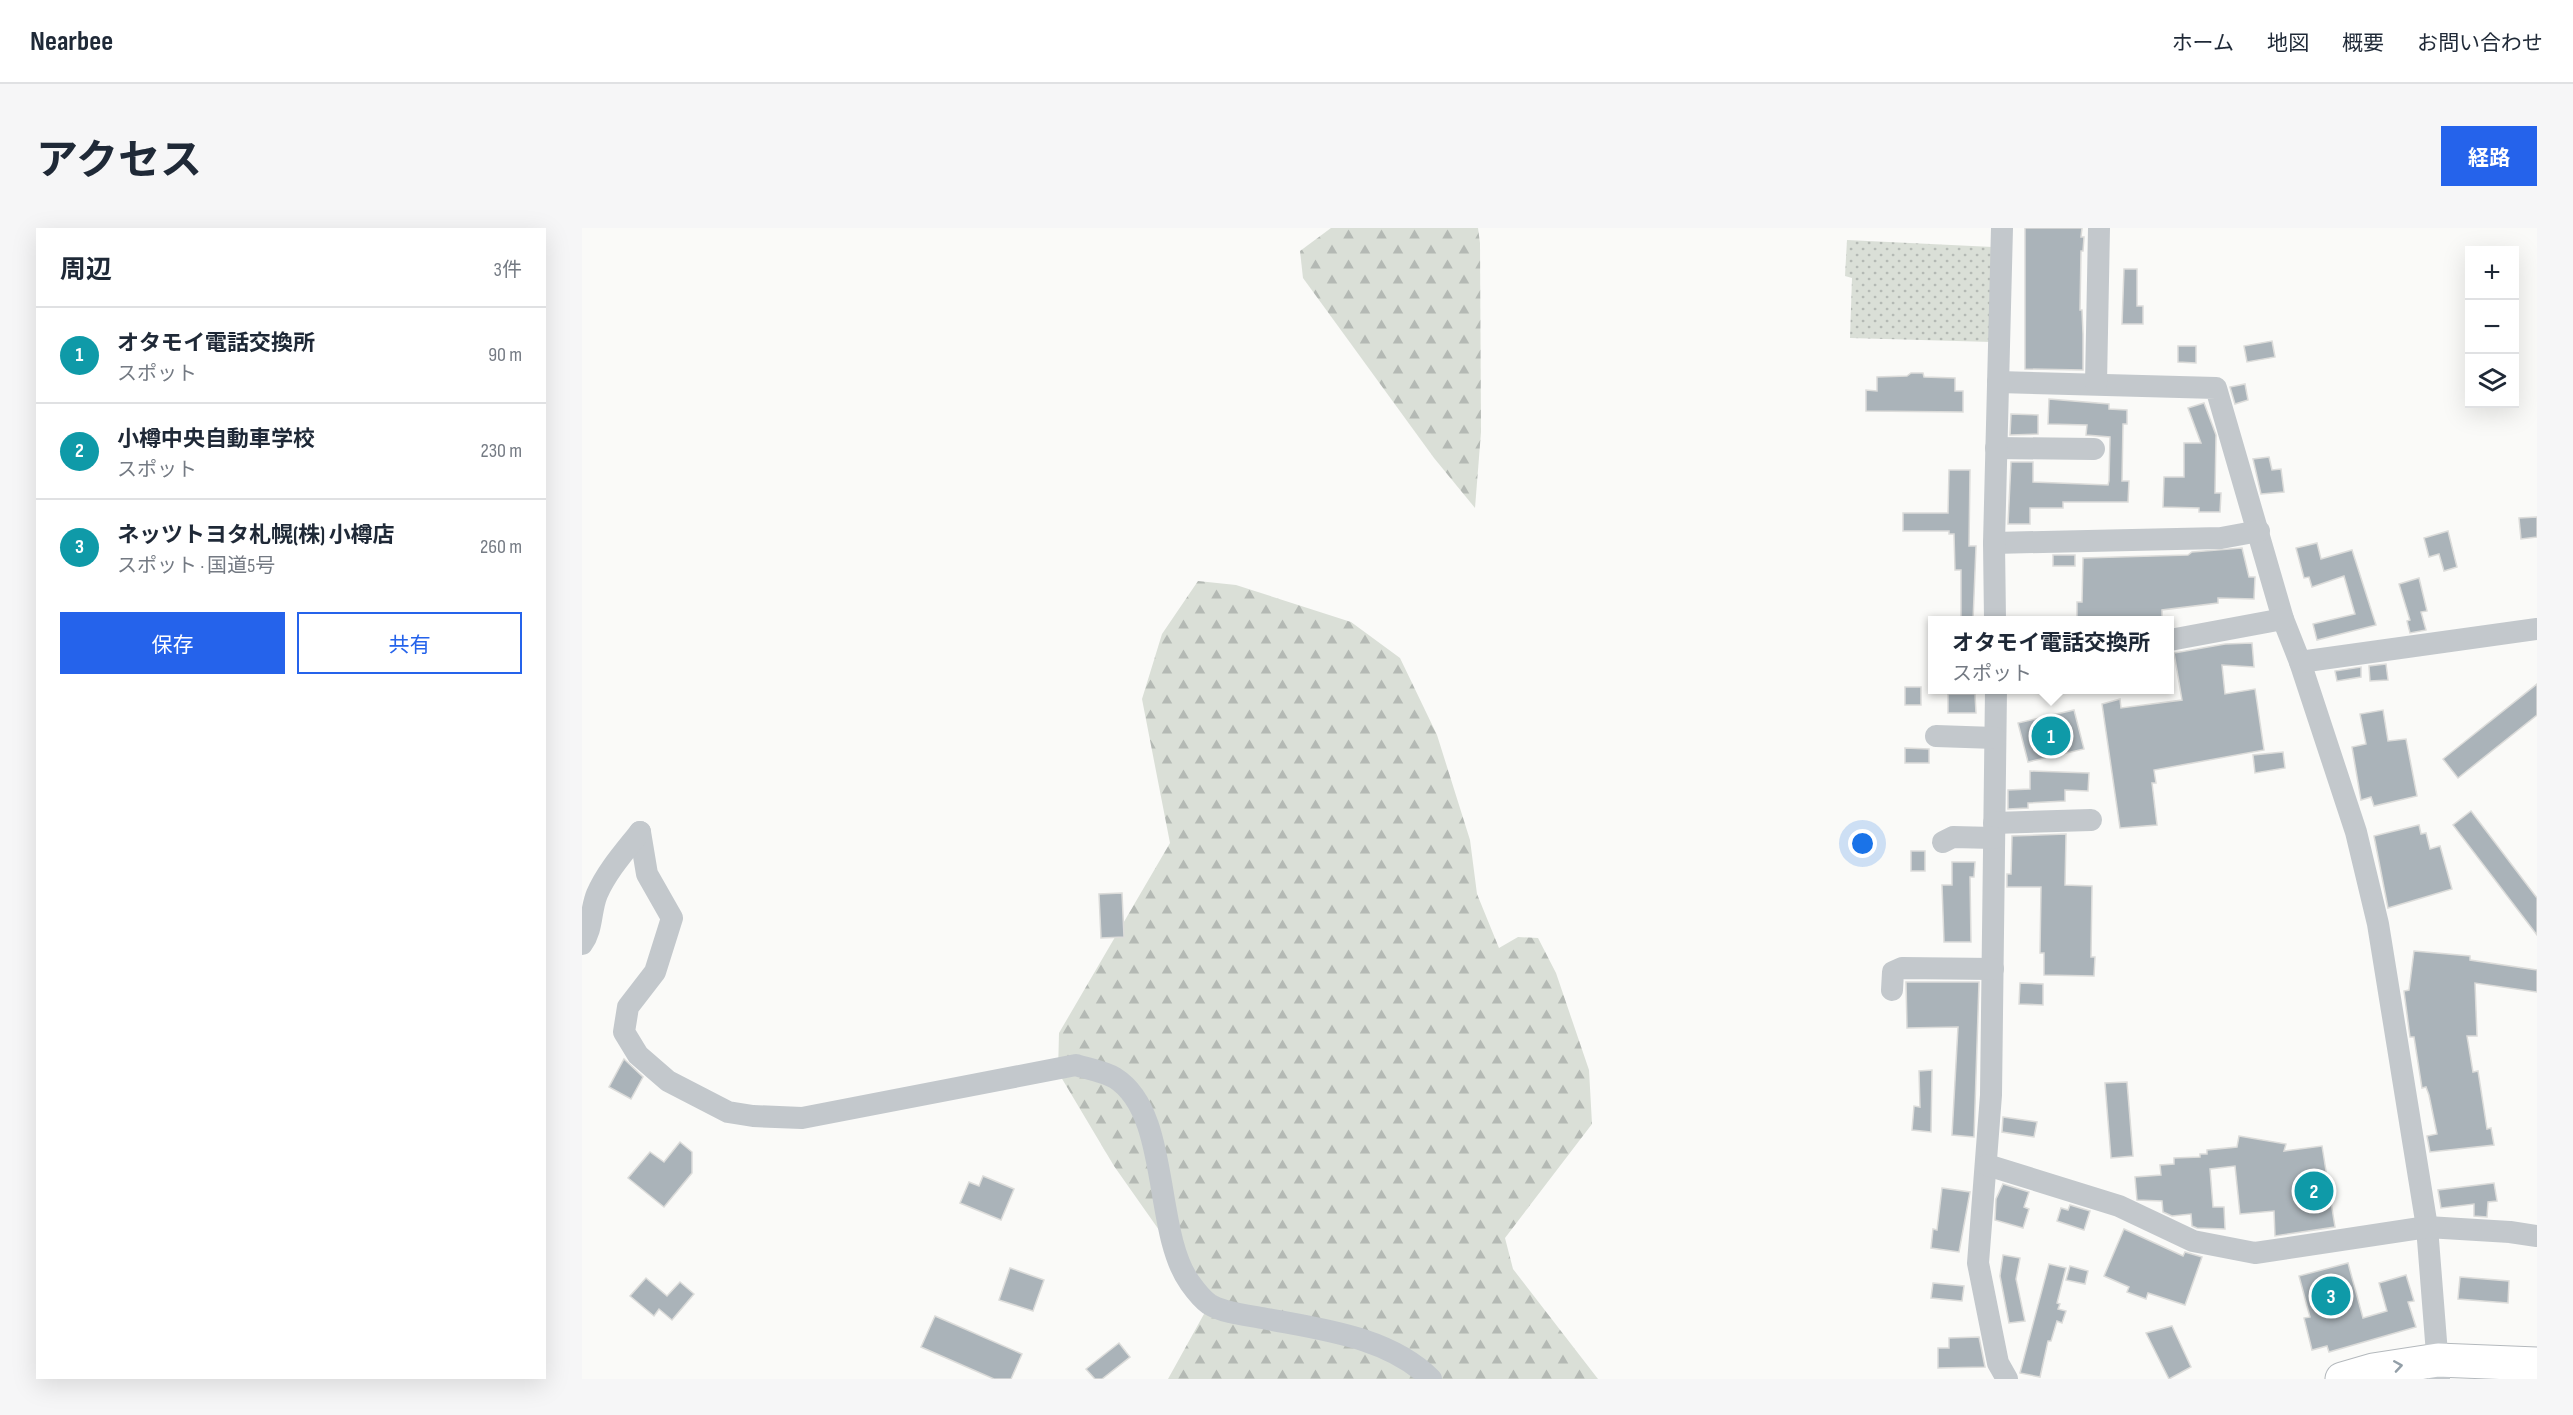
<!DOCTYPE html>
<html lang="ja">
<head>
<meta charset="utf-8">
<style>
  :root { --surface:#fff; --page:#f6f6f7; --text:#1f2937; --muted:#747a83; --line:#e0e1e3; --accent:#2563eb }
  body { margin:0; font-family:"Sofia Sans Condensed","Noto Sans JP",sans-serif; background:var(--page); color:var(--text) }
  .controls { position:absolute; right:18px; top:18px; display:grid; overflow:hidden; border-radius:0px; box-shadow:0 6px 24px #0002 }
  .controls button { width:54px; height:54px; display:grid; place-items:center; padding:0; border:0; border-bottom:2px solid var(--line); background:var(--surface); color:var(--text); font:30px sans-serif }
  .you { position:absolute; left:1281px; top:616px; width:21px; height:21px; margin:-15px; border:4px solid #fff; border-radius:50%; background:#1a73e8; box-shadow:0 0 0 9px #1a73e833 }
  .badge { display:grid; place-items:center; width:39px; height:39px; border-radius:50%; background:var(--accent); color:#fff; font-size:20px; font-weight:700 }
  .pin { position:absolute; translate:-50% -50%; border:3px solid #fff; box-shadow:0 2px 6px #0006 }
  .popup { position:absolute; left:1346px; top:388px; width:246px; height:78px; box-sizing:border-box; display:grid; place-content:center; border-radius:0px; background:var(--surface); filter:drop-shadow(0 2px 4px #0005); font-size:20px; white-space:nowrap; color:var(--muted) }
  .popup b { font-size:22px; color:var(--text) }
  .popup::after { content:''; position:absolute; left:50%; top:100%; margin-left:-12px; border:12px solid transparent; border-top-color:var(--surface) }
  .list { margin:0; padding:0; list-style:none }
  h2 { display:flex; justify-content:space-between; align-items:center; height:78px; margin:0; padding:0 24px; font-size:26px }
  h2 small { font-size:20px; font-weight:400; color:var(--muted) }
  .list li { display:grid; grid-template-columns:39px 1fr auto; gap:18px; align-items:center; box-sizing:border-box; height:96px; padding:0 24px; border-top:2px solid var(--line) }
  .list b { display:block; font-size:22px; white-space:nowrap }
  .list p { margin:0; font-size:20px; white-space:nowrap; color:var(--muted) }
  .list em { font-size:20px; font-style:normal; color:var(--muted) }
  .actions { display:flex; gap:12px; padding:18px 24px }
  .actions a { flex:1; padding:14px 0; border:2px solid var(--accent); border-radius:0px; text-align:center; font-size:21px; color:var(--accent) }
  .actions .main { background:var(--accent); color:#fff }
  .icon { flex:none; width:33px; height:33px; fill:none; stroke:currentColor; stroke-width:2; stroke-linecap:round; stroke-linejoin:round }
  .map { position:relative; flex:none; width:1955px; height:1151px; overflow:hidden; border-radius:0px }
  header { display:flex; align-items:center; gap:36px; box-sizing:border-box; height:84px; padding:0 30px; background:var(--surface); border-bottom:2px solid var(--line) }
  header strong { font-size:28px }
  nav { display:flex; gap:33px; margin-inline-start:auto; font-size:21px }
  .intro { display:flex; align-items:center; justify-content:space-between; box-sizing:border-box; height:144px; padding:0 36px }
  h1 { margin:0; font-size:42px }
  .button { padding:15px 27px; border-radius:0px; background:var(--accent); color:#fff; font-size:21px; font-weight:700 }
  main { display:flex; gap:36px; padding:0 36px }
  aside { flex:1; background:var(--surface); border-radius:0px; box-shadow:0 6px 24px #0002 }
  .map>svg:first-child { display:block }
  .forest { fill:url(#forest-firs) }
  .park { fill:url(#park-dots) }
  .building { fill:#aab3b9; stroke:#dcdcda; stroke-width:1.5 }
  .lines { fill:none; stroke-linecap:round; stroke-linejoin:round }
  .highway-casing { stroke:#b4b9bd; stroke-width:35 }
  .minor { stroke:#c3c8cc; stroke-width:22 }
  .highway { stroke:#fff; stroke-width:33 }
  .oneway { stroke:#939fa8 }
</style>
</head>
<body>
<header>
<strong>Nearbee</strong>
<nav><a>ホーム</a><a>地図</a><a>概要</a><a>お問い合わせ</a></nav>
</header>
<div class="intro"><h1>アクセス</h1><a class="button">経路</a></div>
<main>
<aside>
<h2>周辺<small>3件</small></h2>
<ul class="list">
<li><span class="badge" style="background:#0f9aa8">1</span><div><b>オタモイ電話交換所</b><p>スポット</p></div><em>90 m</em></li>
<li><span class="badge" style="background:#0f9aa8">2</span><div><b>小樽中央自動車学校</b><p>スポット</p></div><em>230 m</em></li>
<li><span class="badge" style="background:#0f9aa8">3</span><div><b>ネッツトヨタ札幌(株) 小樽店</b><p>スポット · 国道5号</p></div><em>260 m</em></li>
</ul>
<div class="actions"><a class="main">保存</a><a>共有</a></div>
</aside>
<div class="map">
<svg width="1955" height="1151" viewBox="0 0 1955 1151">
  <defs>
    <pattern id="forest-firs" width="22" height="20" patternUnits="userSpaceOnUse" patternTransform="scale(1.5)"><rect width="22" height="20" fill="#dadfd7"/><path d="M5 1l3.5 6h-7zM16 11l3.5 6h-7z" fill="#b4b9b4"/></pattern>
    <pattern id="park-dots" width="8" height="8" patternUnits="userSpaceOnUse" patternTransform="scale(1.5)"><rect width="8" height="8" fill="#dadfd7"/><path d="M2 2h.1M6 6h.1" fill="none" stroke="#b4b9b4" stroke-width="1.8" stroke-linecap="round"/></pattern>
  </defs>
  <rect width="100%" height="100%" fill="#fafaf8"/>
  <g class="forest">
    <path d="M749,0H896L898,15L899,204L893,280L852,230L721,50L718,23Z"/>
    <path d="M616,353L654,357L769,394L818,430L855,507L888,612L895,666L917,720L936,709L956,710L974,745L1007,842L1010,896L923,1010L931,1041L1016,1151H586L622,1086V1066L532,938L476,844L477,805L588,615L560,471L580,406Z"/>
  </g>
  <path class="park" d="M1265,12L1411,19L1410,114L1268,110L1270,50L1263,48Z"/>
  <g class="building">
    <path d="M1443,0H1500L1499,9H1502L1501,23H1499L1498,82H1500L1501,106V142L1443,141Z"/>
    <path d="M1542,41H1555V78H1561V96H1540Z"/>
    <path d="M1690,113L1693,129L1665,134L1662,118Z"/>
    <path d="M1596,118H1614V135L1596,134Z"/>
    <path d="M1329,145H1341L1342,149L1373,150V163H1381V184L1284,183V162L1295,163V149L1325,148Z"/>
    <path d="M1663,156L1666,172L1653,176L1648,159Z"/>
    <path d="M1467,171L1527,176V181L1545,182V196H1541L1540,253H1547L1546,274H1481V280H1448V296H1426L1429,234H1451V254L1526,257L1527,253L1528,209L1504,207L1505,197L1466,196Z"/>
    <path d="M1622,175L1634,207L1633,265H1639L1638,284H1617V280L1581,279L1582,249H1602V215H1619L1606,180Z"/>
    <path d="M1429,186L1456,187V206L1428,207Z"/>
    <path d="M1687,229L1690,242L1699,241L1702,264L1679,266L1671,231Z"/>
    <path d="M1367,242H1388L1387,318H1394L1391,393H1379V342H1373L1372,306H1367V303H1321V285H1366Z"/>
    <path d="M1955,289V309L1939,311L1937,290Z"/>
    <path d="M1866,303L1875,339L1862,343L1857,326L1847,329L1842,310Z"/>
    <path d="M1735,315L1739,331L1770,322L1794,397L1735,412L1731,396L1773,386L1762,348L1730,359L1727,349L1722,350L1714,320Z"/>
    <path d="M1660,320L1667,349H1673L1672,371L1636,370V375L1580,382V389L1495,393V374H1500L1501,330L1606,327L1610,324Z"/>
    <rect x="1471" y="327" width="22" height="11"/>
    <path d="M1837,350L1845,383L1839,384L1844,402L1828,405L1825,393L1828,392L1817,356Z"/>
    <path d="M1670,415L1672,439L1640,437L1643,466L1673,461L1682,522L1572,542L1574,555H1570L1575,597L1538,600L1520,476L1538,471L1539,480L1600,472L1592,425L1643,416Z"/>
    <path d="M1804,436L1806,452L1788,453L1787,438Z"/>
    <path d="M1779,439V449L1755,453L1753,443Z"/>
    <path d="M1955,456V487L1876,550L1861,531Z"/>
    <rect x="1323" y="459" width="16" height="18"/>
    <path d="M1366,466H1393L1394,485H1366Z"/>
    <path d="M1492,482L1502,521L1446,534L1436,495Z"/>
    <path d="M1801,482L1806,513L1824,511L1835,568L1792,578L1789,569L1779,572L1770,519L1784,516L1778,486Z"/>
    <path d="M1323,520L1347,521V535H1323Z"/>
    <path d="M1701,524L1703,540L1673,545L1671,527Z"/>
    <path d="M1448,543L1507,545L1506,563L1483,562V573L1446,575V580L1426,581V562L1448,561Z"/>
    <path d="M1889,583L1955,670V707L1871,597Z"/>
    <path d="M1837,597L1839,606L1844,605L1848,621L1858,618L1870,661L1806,680L1792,608Z"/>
    <path d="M1484,606L1483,657L1510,658L1509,729H1513L1512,748L1462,747V725H1458L1459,659H1425V646H1429L1430,608Z"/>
    <rect x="1329" y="623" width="14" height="20"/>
    <path d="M1370,634H1393L1392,649H1388L1389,714H1362L1360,657H1370Z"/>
    <path d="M540,665L542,709L519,710L517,666Z"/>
    <path d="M1832,723L1888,728V732L1955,742V764L1893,755L1895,808H1885L1891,844L1896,843L1905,901L1909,900L1912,917L1848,924L1845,908L1855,906L1847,867L1844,859L1840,860L1832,809H1828L1822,763L1827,762Z"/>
    <path d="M1324,754H1397L1392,909L1370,907L1376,799L1325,800Z"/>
    <path d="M1438,755L1461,756V777L1437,776Z"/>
    <path d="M42,831L61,849L49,871L27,859Z"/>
    <path d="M1350,842L1349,904L1330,902L1332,878L1338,879L1337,843Z"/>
    <path d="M1545,854L1551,928L1529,930L1523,855Z"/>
    <path d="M1421,889L1455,894L1452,909L1420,904Z"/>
    <path d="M1657,908L1704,916L1702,923L1740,918L1753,999L1693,1008L1692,983L1658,986L1653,938L1628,941L1631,979H1642L1643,1001L1615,1000L1610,998L1609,986L1590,988L1581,984L1580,973L1555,972L1553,949L1579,947L1578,937L1592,936V930L1618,929V926H1625V922L1655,919Z"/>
    <path d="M98,914L110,924V945L82,979L46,950L68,924L82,934Z"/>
    <path d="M401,948L432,961L419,992L378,975L387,954L397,958Z"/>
    <path d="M1912,955L1915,973L1906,974L1905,989L1892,988V976L1859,980L1856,962Z"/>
    <path d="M1421,956L1447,964L1442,979L1447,981L1441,1000L1413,992L1414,971Z"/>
    <path d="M1360,960L1388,964L1377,1024L1349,1020L1351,1001L1355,1002Z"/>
    <path d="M1488,977L1508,983L1502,1002L1475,993L1479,980L1486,982Z"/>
    <path d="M1542,1001L1601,1028L1603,1024L1620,1029L1603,1077L1566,1065L1564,1071L1545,1064L1547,1059L1522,1048Z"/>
    <path d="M1421,1027L1438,1030L1434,1051L1443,1093L1427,1095L1418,1048Z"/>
    <path d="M1766,1035L1781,1090L1805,1083L1797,1055L1824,1047L1832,1073L1826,1074L1834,1099L1747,1124L1745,1118L1730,1122L1722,1090L1728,1089L1717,1048Z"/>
    <path d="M1467,1036L1484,1040L1475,1075L1478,1076L1476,1081L1484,1083L1480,1095L1475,1093L1469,1113H1466L1458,1149L1438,1145Z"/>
    <path d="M1488,1038L1506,1043L1503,1056L1484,1052Z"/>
    <path d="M428,1040L462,1052L451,1083L417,1072Z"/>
    <path d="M1878,1049L1927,1053L1926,1075L1876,1071Z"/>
    <path d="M64,1050L85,1068L98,1054L112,1066L90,1092L77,1081L72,1088L48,1068Z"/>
    <path d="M1351,1055L1382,1058L1380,1073L1349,1070Z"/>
    <path d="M353,1088L440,1126L429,1151H412L339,1119Z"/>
    <path d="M1590,1098L1609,1139L1587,1151L1564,1105Z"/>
    <path d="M1397,1109L1403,1139L1356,1140V1120H1367V1110Z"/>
    <path d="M537,1115L548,1129L520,1151H513L504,1141Z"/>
  </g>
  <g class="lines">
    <defs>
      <path id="highway" d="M1760,1151L1791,1142L1856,1132L1955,1136"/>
    </defs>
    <use href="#highway" class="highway-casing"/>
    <g class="minor">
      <path d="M1416,154L1634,160L1701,391L1718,434L1774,604L1796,696L1845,999L1857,1151"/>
      <path d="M1514,156L1517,0"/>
      <path d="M1414,220L1512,221"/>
      <path d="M1412,315L1639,310L1677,303"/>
      <path d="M1413,392L1412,315L1420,0"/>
      <path d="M1588,412L1701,391"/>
      <path d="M1718,434L1955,401"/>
      <path d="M1414,462L1409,867L1396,1035L1416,1135L1425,1151"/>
      <path d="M1354,508L1413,510"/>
      <path d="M1412,595L1509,592"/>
      <path d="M58,604L65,646L90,690L73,744L46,779L42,804L56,827L86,853L146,884L171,888L220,890L494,837C506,841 521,843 533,850C589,885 571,1004 608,1055C613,1062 620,1071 627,1076C641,1085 664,1087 680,1090C736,1101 806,1108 849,1151"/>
      <path d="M1361,614L1371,609L1412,610"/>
      <path d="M0,716C11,701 8,683 15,666C25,643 43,623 58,604"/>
      <path d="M1310,762L1311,744L1320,740L1411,741"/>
      <path d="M1405,937L1537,978L1611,1013L1673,1025L1845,999L1928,1004L1955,1008"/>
    </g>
    <use href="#highway" class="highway"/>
  </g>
  <defs><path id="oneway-chevron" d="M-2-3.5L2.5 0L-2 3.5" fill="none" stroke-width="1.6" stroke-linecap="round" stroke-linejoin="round" transform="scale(1.5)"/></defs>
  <use class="oneway" href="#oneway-chevron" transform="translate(1816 1138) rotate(-9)"/>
</svg>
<div class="controls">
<button>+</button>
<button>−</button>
<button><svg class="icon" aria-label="layers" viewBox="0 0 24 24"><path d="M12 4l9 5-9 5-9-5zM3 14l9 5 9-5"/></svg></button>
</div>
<div class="you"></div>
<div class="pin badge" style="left:1469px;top:508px;background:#0f9aa8">1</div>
<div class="popup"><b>オタモイ電話交換所</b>スポット</div>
<div class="pin badge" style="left:1732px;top:963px;background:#0f9aa8">2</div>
<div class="pin badge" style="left:1749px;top:1068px;background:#0f9aa8">3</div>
</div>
</main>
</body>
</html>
